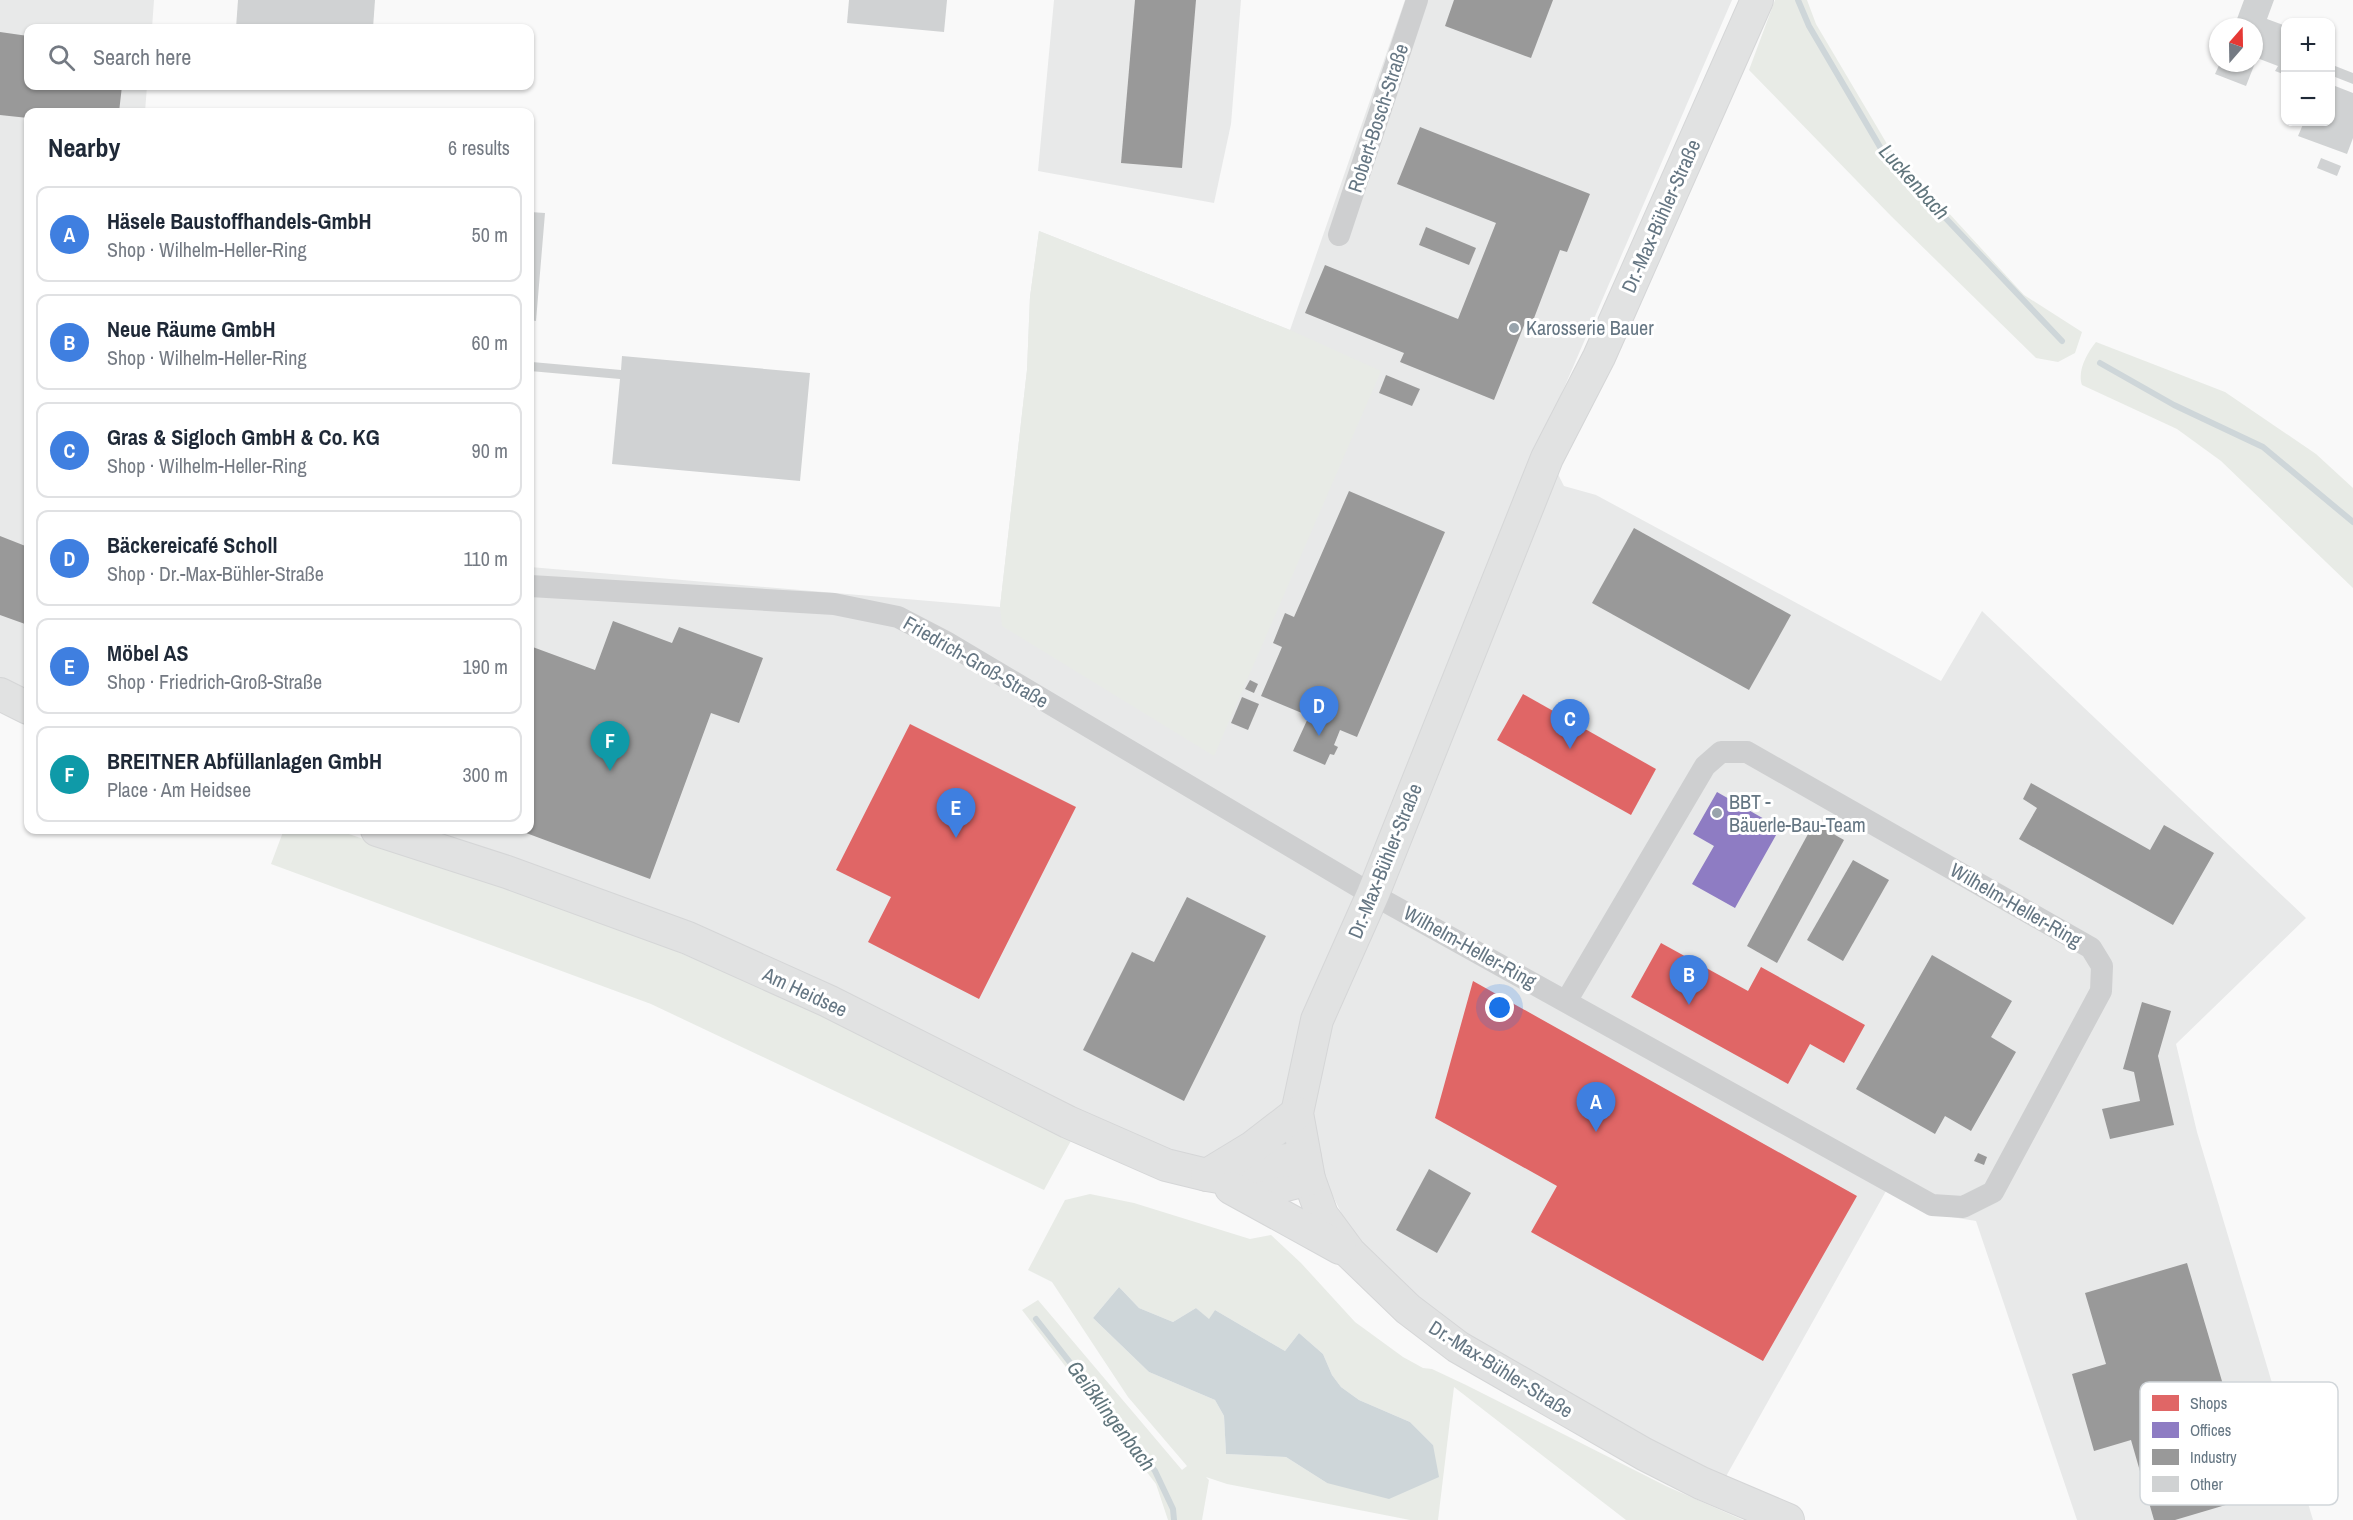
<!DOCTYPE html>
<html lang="en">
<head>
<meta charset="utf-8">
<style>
  :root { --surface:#fff; --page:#f2f2f3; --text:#1f2937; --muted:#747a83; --line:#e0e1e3; --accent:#d93025 }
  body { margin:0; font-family:"Archivo Narrow",sans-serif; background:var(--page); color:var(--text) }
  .controls { position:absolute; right:18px; top:18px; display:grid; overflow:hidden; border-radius:12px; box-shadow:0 2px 4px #0004 }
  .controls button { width:54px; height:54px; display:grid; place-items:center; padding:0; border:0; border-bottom:2px solid var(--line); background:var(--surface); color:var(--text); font:30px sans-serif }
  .compass { position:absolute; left:2209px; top:18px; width:54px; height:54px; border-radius:50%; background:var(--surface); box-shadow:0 2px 4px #0004; rotate:20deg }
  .you { position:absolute; left:1500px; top:1008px; width:21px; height:21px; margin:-15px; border:4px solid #fff; border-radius:50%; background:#1a73e8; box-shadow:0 0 0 9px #1a73e833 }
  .badge { display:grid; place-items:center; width:39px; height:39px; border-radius:50%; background:var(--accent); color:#fff; font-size:20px; font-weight:700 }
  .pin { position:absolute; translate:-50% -50px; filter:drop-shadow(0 2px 3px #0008) }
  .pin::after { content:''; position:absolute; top:32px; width:21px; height:18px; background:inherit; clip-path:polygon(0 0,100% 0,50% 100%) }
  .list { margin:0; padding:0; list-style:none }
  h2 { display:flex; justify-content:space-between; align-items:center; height:78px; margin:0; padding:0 24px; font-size:26px }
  h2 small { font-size:20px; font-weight:400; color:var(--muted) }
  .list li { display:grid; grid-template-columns:39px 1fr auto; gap:18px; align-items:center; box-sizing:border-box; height:96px; margin:0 12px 12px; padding:0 12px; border:2px solid var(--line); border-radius:12px }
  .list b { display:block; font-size:22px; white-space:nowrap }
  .list p { margin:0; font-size:20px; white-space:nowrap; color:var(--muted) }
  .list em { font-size:20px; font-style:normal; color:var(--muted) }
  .icon { flex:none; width:33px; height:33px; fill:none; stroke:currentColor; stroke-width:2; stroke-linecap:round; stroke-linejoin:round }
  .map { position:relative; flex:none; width:2353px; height:1520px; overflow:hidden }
  .search { position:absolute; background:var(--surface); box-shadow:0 2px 4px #0004; left:24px; top:24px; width:510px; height:66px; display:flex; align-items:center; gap:15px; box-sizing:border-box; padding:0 21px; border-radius:12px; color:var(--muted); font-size:22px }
  .panel { position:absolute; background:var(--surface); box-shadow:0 2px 4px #0004; left:24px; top:108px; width:510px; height:726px; border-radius:12px }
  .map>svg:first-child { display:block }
  .built { fill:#e8e9e9 }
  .green { fill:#e8ebe6; fill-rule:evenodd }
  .water { fill:#ced6d9 }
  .shops { fill:#e06666 }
  .offices { fill:#8e7cc3 }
  .industry { fill:#999 }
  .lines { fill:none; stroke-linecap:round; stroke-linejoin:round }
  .stream { stroke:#ced6d9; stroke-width:6 }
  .building { fill:#d0d2d3 }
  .secondary-casing { stroke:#d5d6d7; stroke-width:34 }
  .street { stroke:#cecfd0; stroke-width:22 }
  .secondary { stroke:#e1e2e2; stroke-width:32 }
  .poi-dot { fill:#99a4ac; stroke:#fff; stroke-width:2 }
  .labels { text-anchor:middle; stroke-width:6; stroke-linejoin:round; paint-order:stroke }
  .street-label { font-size:20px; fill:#657683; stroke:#fff }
  .poi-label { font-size:20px; fill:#657683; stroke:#fff; text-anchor:start }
  .water-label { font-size:21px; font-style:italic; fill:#60757c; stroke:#fff }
  .key { fill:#fff; stroke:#d1d6da; stroke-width:1.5 }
  .key-label { font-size:16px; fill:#657683 }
</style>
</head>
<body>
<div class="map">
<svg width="2353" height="1520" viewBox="0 0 2353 1520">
  <rect width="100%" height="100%" fill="#f9f9f9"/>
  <g class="built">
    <path d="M0,0H154L152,28H28V86H147L145,112H28V693L0,677Z"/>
    <path d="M1054,0H1241L1231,124L1214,203L1038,171Z"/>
    <path d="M1405,0H1732L1541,441L1564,486L1596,495L1941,681L1982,611L2306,918L2176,1044L2197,1132L2313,1520H2077L1976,1221L1933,1214L1886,1191L1724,1480L1484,1348L1418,1304L1357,1245L1322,1174L1262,1131L1203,1159L1145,1144L414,830H530V567L1000,607L1027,370L1030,297L1039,231L1290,330Z"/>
  </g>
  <g class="green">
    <path d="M1775,0H1807L1816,24L1890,149L2024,295L2082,332L2075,353L2058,362L2036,358L1891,216L1749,70Z"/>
    <path d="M1039,231L1290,330L1381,371L1214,756L1002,626L1000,607L1027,370L1030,297Z"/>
    <path d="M2096,342L2225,392L2316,454L2353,488V588L2221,461L2177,429L2082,385C2077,371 2087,353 2096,342Z"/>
    <path d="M276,830H337L533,896L666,947L799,1003L1072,1139L1044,1190L651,1004L271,864L283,832Z"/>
    <path d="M1090,1194L1134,1203L1250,1239L1271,1235L1301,1263L1355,1322L1403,1357L1423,1368L1432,1369L1466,1385L1666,1486L1743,1520H1626L1454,1387L1438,1520H1410L1227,1484L1206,1477L1209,1480L1202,1520H1168L1156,1484L1022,1310L1038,1300L1182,1470L1187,1466L1128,1397L1052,1282L1028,1270L1065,1200ZM1119,1287L1139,1308L1173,1322L1196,1308L1209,1320L1215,1310L1285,1351L1299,1333L1323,1354L1332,1375L1341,1387L1359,1400L1410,1422L1433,1445L1327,1483L1286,1457L1226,1454L1224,1416L1215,1400L1149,1372L1093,1318Z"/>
  </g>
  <path class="water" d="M1119,1287L1139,1308L1173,1322L1196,1308L1209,1319L1215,1310L1285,1351L1299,1333L1323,1354L1332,1375L1341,1387L1359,1400L1410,1422L1433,1445L1439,1477L1389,1499L1327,1483L1286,1457L1226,1454L1224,1416L1215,1400L1149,1372L1093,1318Z"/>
  <g class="shops">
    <path d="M1523,694L1656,769L1631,815L1497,740Z"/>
    <path d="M910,724L1076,807L979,999L868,942L891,897L836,870Z"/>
    <path d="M1661,943L1748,991L1761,967L1865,1025L1844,1063L1810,1044L1788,1084L1631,997Z"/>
    <path d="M1473,981L1857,1196L1763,1361L1531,1232L1557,1186L1435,1118Z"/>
  </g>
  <path class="offices" d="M1717,792L1780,828L1735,908L1692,884L1714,846L1693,834Z"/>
  <g class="industry">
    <path d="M1135,0H1196L1182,168L1121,163Z"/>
    <path d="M1454,0H1553L1531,58L1445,26Z"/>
    <path d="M0,32L28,36V86H122L119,112H28V118L0,115Z"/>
    <path d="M1420,127L1590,194L1567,252L1560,250L1531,326L1525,323L1494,400L1400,362L1404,353L1305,313L1325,265L1458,319L1496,223L1397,184Z"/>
    <path d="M1426,227L1476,248L1469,265L1419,245Z"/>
    <path d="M1386,375L1420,389L1412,406L1379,393Z"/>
    <path d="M1349,491L1445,532L1357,737L1340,730L1334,745L1338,747L1334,755L1330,754L1325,765L1293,751L1309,716L1261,696L1282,647L1273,643L1285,613L1294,617Z"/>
    <path d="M1634,528L1791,615L1749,690L1592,603Z"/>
    <path d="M0,536L28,547V615L25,624L0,615Z"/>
    <path d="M613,621L672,643L679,627L763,658L739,723L711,713L650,879L518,830H530V646L595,670Z"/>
    <path d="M1250,680L1258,684L1254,693L1245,689Z"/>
    <path d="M1242,697L1259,704L1248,730L1231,723Z"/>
    <path d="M2031,783L2150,850L2164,825L2214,853L2173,925L2019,839L2037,808L2023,799Z"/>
    <path d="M1814,823L1844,840L1777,963L1747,946Z"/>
    <path d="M1853,860L1889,880L1843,961L1807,940Z"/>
    <path d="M1187,897L1266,936L1184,1101L1083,1050L1132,952L1154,962Z"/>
    <path d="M1932,955L2012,1001L1991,1037L2016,1052L1971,1131L1945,1116L1935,1134L1856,1089Z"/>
    <path d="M2142,1002L2171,1011L2158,1056L2174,1125L2110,1139L2102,1109L2140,1101L2134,1072L2123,1069Z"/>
    <path d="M1978,1153L1987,1157L1984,1165L1974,1161Z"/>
    <path d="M1429,1169L1471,1193L1437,1253L1396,1230Z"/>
    <path d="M2187,1263L2256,1496L2175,1520H2154L2131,1440L2094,1451L2072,1374L2106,1364L2085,1293Z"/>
  </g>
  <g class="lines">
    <g class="stream">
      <path d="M1798,0L1809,26L1883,152L2062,341"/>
      <path d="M2100,363L2174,405L2263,447L2353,522"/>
      <path d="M1036,1319L1155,1471L1173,1509L1174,1520"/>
    </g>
  </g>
  <g class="building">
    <path d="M238,0H375L373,28H236Z"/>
    <path d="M849,0H947L944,32L847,23Z"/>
    <path d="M2244,0H2274L2267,19L2286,26V75L2275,71L2278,66L2257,58L2246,86L2215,74L2220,63H2254V27H2234Z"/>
    <path d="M2330,64L2353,73V84L2330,75Z"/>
    <path d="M2330,84L2353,93V138L2347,154L2298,136L2304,122H2330Z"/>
    <path d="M2321,158L2341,166L2337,176L2317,168Z"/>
    <path d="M530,212L545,213L536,321L530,320Z"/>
    <path d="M530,348L533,349L532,362L621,370L622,356L810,373L800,481L612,464L620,379L530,371Z"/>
  </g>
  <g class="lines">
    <defs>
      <g id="secondary">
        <path d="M1757,0L1599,357L1547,458L1373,894L1317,1020L1297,1113L1309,1179L1322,1215L1350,1253L1408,1309L1458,1347L1644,1454L1701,1483L1788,1520"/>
        <path d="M0,694L28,708"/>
        <path d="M377,830L507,872L688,938L828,1001L1068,1122L1166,1165L1207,1175L1278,1187L1309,1179"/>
        <path d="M1229,1174L1272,1162L1305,1158"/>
        <path d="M1207,1175L1253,1147L1297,1113"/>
        <path d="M1231,1188L1340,1248"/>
      </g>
    </defs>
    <use href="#secondary" class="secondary-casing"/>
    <g class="street">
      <path d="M1339,235L1417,0"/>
      <path d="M530,586L834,604L898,617L946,642L1361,888L1932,1205L1963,1207L1993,1192L2101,991L2102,966L2091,948L1747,752H1721L1705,766L1567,1000"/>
    </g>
    <use href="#secondary" class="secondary"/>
  </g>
  <g class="poi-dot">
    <circle cx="1514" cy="328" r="6"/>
    <circle cx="1717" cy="813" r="6"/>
  </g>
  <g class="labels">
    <g class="street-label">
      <text transform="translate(1378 118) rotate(-72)" y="7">Robert-Bosch-Straße</text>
      <text transform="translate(1661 216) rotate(-66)" y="7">Dr.-Max-Bühler-Straße</text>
      <text transform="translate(976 662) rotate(30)" y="7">Friedrich-Groß-Straße</text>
      <text transform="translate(1385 861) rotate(-68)" y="7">Dr.-Max-Bühler-Straße</text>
      <text transform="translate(2016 905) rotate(30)" y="7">Wilhelm-Heller-Ring</text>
      <text transform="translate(1470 947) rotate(29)" y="7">Wilhelm-Heller-Ring</text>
      <text transform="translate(805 992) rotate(25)" y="7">Am Heidsee</text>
      <text transform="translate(1501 1369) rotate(32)" y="7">Dr.-Max-Bühler-Straße</text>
    </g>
    <g class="poi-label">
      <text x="1526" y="335">Karosserie Bauer</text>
      <text x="1729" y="809">BBT -<tspan x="1729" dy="23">Bäuerle-Bau-Team</tspan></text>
    </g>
    <g class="water-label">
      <text transform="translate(1914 182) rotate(48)" y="7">Luckenbach</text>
      <text transform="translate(1111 1416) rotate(53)" y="7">Geißklingenbach</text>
    </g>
  </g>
  <rect x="2140" y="1382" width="198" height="123" rx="9" class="key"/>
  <rect x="2152" y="1395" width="27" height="16" fill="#e06666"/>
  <rect x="2152" y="1422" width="27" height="16" fill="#8e7cc3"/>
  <rect x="2152" y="1449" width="27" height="16" fill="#999"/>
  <rect x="2152" y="1476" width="27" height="16" fill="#d0d2d3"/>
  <g class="key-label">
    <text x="2190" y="1409">Shops</text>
    <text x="2190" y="1436">Offices</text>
    <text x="2190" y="1463">Industry</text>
    <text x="2190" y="1490">Other</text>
  </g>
</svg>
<div class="controls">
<button>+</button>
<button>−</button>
</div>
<svg class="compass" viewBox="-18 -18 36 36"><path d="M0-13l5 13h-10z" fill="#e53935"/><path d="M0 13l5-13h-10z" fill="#747a83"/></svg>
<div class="you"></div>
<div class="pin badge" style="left:1596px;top:1132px;background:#3f7fe0">A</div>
<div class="pin badge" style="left:1689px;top:1005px;background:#3f7fe0">B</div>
<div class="pin badge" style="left:1570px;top:749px;background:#3f7fe0">C</div>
<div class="pin badge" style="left:1319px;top:736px;background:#3f7fe0">D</div>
<div class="pin badge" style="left:956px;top:838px;background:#3f7fe0">E</div>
<div class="pin badge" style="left:610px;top:771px;background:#0f9aa8">F</div>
<div class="search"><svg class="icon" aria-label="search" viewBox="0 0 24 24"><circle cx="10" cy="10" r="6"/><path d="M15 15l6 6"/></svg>Search here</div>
<section class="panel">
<h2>Nearby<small>6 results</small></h2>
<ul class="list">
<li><span class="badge" style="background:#3f7fe0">A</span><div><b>Häsele Baustoffhandels-GmbH</b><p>Shop · Wilhelm-Heller-Ring</p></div><em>50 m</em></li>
<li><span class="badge" style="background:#3f7fe0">B</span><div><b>Neue Räume GmbH</b><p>Shop · Wilhelm-Heller-Ring</p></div><em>60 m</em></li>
<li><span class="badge" style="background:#3f7fe0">C</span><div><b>Gras &amp; Sigloch GmbH &amp; Co. KG</b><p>Shop · Wilhelm-Heller-Ring</p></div><em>90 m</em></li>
<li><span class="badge" style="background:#3f7fe0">D</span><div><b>Bäckereicafé Scholl</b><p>Shop · Dr.-Max-Bühler-Straße</p></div><em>110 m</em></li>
<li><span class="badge" style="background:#3f7fe0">E</span><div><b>Möbel AS</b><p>Shop · Friedrich-Groß-Straße</p></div><em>190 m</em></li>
<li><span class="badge" style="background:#0f9aa8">F</span><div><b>BREITNER Abfüllanlagen GmbH</b><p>Place · Am Heidsee</p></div><em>300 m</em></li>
</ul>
</section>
</div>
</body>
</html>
